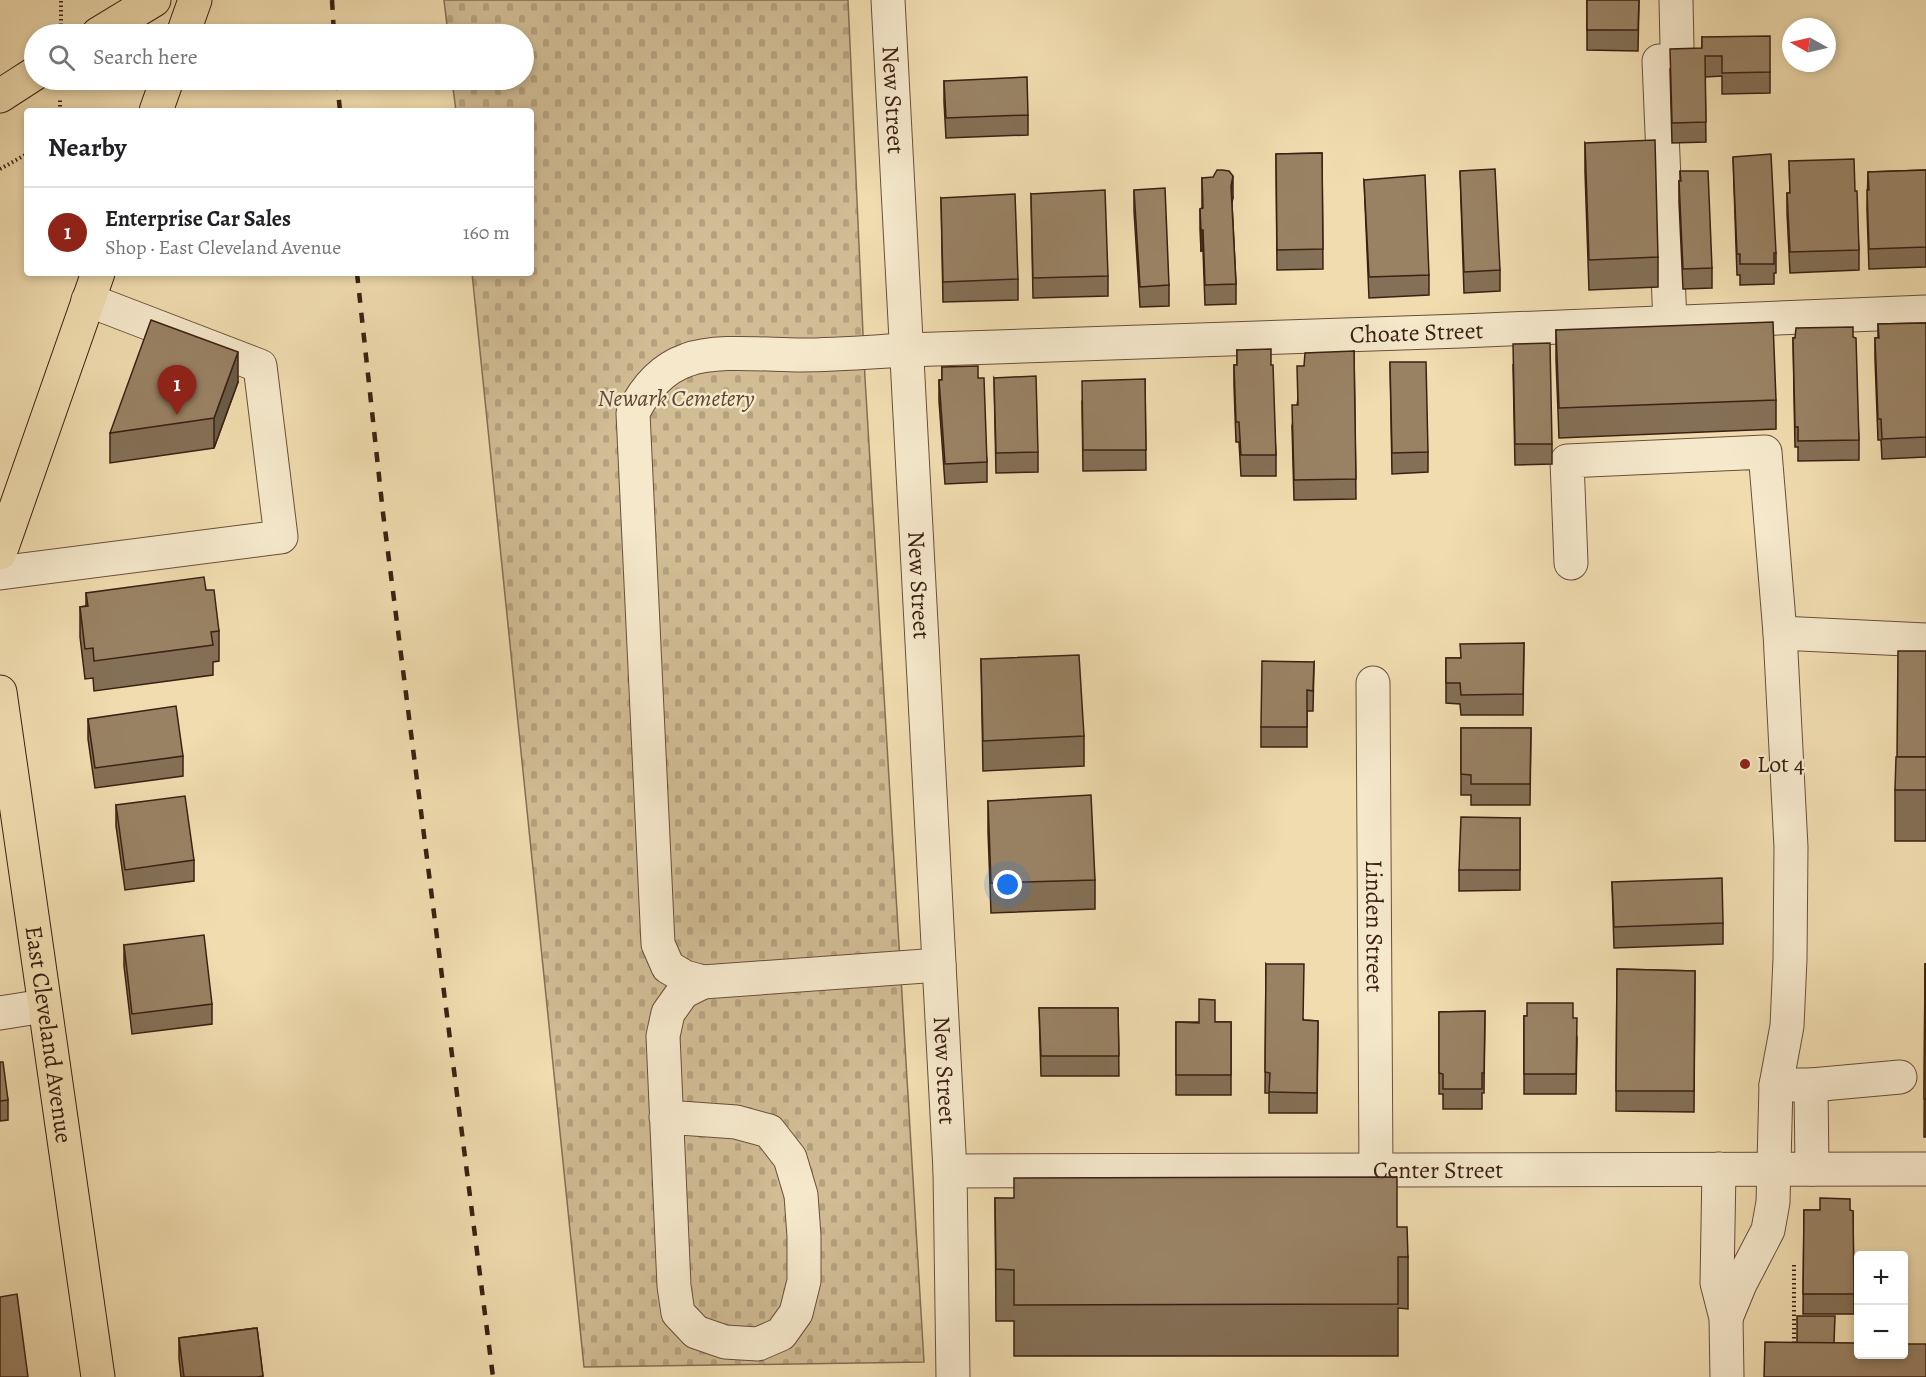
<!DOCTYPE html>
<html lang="en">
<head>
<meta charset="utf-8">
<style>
  :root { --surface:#fff; --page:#f2f2f2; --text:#202124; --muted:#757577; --line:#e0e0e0; --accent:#8f2418 }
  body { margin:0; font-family:Alegreya,serif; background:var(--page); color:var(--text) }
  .controls { position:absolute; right:18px; bottom:18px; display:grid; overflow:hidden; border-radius:6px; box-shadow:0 3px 9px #0003 }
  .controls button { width:54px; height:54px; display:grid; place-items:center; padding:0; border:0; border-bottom:2px solid var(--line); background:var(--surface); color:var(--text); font:30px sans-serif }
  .compass { position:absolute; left:1782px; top:18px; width:54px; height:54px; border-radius:50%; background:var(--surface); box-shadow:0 3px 9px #0003; rotate:278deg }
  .you { position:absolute; left:1008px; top:885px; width:21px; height:21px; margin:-15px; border:4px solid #fff; border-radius:50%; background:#1a73e8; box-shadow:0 0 0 9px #1a73e833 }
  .badge { display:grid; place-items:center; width:39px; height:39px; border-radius:50%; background:var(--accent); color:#fff; font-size:20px; font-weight:700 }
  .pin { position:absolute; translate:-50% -50px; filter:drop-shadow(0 2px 3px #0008) }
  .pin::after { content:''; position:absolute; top:32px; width:21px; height:18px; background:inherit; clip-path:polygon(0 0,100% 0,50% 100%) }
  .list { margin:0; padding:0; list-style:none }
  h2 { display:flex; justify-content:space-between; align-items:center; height:78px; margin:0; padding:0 24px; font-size:26px }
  h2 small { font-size:20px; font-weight:400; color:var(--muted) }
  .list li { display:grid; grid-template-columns:39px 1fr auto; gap:18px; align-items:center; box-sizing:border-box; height:90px; padding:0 24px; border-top:2px solid var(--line) }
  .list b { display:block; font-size:22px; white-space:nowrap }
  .list p { margin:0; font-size:20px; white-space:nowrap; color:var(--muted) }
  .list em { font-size:20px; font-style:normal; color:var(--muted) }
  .icon { flex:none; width:33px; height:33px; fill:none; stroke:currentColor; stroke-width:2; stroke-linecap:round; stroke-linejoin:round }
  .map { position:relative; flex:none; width:1926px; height:1377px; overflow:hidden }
  .search { position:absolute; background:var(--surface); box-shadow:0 3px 9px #0003; left:24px; top:24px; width:510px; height:66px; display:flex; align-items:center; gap:15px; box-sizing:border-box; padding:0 21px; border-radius:33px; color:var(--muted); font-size:22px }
  .panel { position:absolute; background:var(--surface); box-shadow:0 3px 9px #0003; left:24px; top:108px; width:510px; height:168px; border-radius:6px }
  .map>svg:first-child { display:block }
  .cemetery { fill:url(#cemetery-stones); stroke:#866e54; stroke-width:1.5 }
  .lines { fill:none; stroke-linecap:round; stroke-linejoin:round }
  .minor-casing { stroke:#684f3a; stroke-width:35 }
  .major-casing { stroke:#3b2013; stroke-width:35 }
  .path { stroke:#3b2013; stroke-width:4; stroke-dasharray:1.5 3; stroke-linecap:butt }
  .minor { stroke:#f5e8cb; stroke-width:33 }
  .major { stroke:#f0dcaf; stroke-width:33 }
  .rail { stroke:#3b2013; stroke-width:4.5; stroke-dasharray:10 10; stroke-linecap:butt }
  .wall { fill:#847056; stroke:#3b2013; stroke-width:1.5 }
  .shaded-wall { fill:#6b5b46; stroke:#3b2013; stroke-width:1.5 }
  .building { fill:#998264; stroke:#3b2013; stroke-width:1.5 }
  .poi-dot { fill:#8f2418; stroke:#f5e8cb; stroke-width:2 }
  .labels { text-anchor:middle; stroke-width:5; stroke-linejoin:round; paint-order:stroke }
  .street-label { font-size:24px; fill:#3b2013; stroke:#f5e8cb }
  .park-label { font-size:24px; font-style:italic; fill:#604733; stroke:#f5e8cb }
  .poi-label { font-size:24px; fill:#3b2013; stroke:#f5e8cb; text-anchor:start }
</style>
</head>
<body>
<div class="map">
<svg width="1926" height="1377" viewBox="0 0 1926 1377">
  <defs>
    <pattern id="cemetery-stones" width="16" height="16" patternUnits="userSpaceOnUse" patternTransform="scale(1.5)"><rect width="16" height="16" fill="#d1bc94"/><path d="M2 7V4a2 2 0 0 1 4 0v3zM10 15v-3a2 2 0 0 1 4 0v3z" fill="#b4a17f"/></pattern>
  </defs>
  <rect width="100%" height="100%" fill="#f0dcaf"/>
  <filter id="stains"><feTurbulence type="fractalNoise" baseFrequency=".00333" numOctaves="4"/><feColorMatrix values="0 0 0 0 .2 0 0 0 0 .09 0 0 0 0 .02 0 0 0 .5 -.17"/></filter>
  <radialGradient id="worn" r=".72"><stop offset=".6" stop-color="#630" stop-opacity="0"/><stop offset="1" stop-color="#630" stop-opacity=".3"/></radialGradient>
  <path class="cemetery" d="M444,0H848L865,378L924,1362L584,1367L472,273H531V111H456L452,80H524V34H448Z"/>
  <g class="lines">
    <defs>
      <g id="minor">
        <path id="s1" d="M888,0L950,1171L953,1377"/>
        <path d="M1676,0L1677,46"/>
        <path d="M1659,61L1670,323"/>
        <path d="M1571,563L1567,461L1765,452L1780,633L1791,847L1790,959L1787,1026L1776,1085H1811L1900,1077"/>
        <path d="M0,573L281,537L260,366L88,300"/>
        <path d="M1780,633L1926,640"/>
        <path id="s2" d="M1373,683L1376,1170"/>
        <path id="s3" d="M939,965L703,982L685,977L668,967L658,944L633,413C644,390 661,369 687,360C716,349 768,355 801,355C836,355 871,352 906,350L1461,331L1926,312"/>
        <path d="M0,1013L44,1006"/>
        <path d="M1811,1085L1812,1169"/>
        <path d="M666,1117L736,1122L769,1131L790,1158L801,1195L804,1236V1281L796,1313L781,1334L758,1344L725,1342L696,1332L678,1313L674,1286L663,1036L668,1013L683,992L703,982"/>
        <path d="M1719,1169L1717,1283L1726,1318L1727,1377"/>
        <path id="s4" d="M950,1171L1926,1169"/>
        <path d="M1726,1318L1740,1284L1768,1230L1773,1202L1776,1085"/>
      </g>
      <g id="major">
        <path d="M98,34L154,0"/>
        <path d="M183,34L195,0"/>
        <path d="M0,96L34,74"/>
        <path d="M156,111L167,80"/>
        <path d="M0,553L98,273"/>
        <path id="s5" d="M0,692L98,1377"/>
      </g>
    </defs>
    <use href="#minor" class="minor-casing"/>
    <use href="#major" class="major-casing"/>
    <g class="path">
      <path d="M61,25V0"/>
      <path d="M60,111V100"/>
      <path d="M0,169L27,154"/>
      <path d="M1794,1265V1347"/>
    </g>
    <use href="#minor" class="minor"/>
    <use href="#major" class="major"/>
    <g class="rail">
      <path d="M332,0L334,34"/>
      <path d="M337,80L340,111"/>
      <path d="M357,273L383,513L493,1377"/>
    </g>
  </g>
  <g class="wall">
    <path d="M1587,0H1639L1638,51L1587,50Z"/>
    <path d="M1702,37L1770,72V93L1722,94V76L1705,77L1706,142L1672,143L1670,69L1702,48Z"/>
    <path d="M944,81L1028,115V135L946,138L944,102Z"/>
    <path d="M1585,143L1658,257V287L1589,290L1585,172Z"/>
    <path d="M1322,153L1323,269L1277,270L1276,154Z"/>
    <path d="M1733,157L1776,253V273H1774V284L1740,285V275H1737Z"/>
    <path d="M1789,161L1855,191L1859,250V270L1790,273L1787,213V193H1790Z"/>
    <path d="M1926,170V267L1869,269L1867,210L1868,172Z"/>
    <path d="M1460,171L1500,270V291L1464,293Z"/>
    <path d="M1680,171L1712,268V288L1683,289L1679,202V181H1680Z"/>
    <path d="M1202,178L1233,197L1232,203L1236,284V304L1205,305L1203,250L1201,251L1200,229V209L1202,208Z"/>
    <path d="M1364,180L1429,275V295L1369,298Z"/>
    <path d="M1134,190L1169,285V306L1140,307L1134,211Z"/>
    <path d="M1031,194L1108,276V296L1033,298Z"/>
    <path d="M941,198L1018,279V300L943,302Z"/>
    <path d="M1926,323V457L1882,459L1881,440H1878L1875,359V338H1878V324Z"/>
    <path d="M1556,330L1776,400V429L1559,438L1556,360Z"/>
    <path d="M1853,337L1859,440V460L1798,461V447H1795L1793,338Z"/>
    <path d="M1237,350L1271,365L1276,455V476H1241L1239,442H1236L1234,386V365H1237Z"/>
    <path d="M1354,351L1356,499L1294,500L1292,426L1297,405L1304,366Z"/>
    <path d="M1390,362L1428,452V472L1392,474Z"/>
    <path d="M1513,364L1552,444V464L1515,465Z"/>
    <path d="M942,367L978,378L987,462V482L945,484L939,401V380H942Z"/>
    <path d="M994,378L1038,452V472L996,473Z"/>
    <path d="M1145,379L1146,470L1083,471L1082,401Z"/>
    <path d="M238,382L214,448L110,463V433Z"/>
    <path d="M206,590L219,631V661L213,662V675L94,691L93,678L85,679L80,637V607L86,606V593Z"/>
    <path d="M1524,643L1523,715H1461L1460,704L1446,703V658H1461Z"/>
    <path d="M1926,651V841H1895V790Z"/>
    <path d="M981,659L1084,736V766L983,771Z"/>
    <path d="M1314,662L1313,711H1307V747H1261V727Z"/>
    <path d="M88,719L183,756V776L95,788L88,739Z"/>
    <path d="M1461,728H1531L1530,805H1471V795H1461Z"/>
    <path d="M988,801L1095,880V909L991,913L988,831Z"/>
    <path d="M116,805L194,860V881L125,890L116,826Z"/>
    <path d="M1520,818V890L1459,891V870Z"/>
    <path d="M1612,882L1723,923V944L1614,948Z"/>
    <path d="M124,945L212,1004V1024L132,1034L124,966Z"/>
    <path d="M1266,964L1304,1020L1318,1021L1317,1113H1269V1093H1265Z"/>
    <path d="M1925,964H1926V1137H1924Z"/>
    <path d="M1617,969L1695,971L1694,1112L1616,1111Z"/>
    <path d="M1039,1008H1118L1119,1076H1041Z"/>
    <path d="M1485,1011L1484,1093H1482V1109H1443V1094H1439V1012Z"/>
    <path d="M1524,1016L1573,1018L1577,1038L1576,1094H1524Z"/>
    <rect x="1176" y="1022" width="55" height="73"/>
    <path d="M0,1062L8,1100V1120L0,1121Z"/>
    <path d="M995,1198L1397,1227L1408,1257V1309L1398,1308V1356H1014V1321H996Z"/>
    <path d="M1804,1210L1853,1211L1854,1314H1803Z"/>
    <path d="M257,1328L263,1377H181L179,1358V1338Z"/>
  </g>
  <g class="shaded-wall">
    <path d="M1233,176V197L1231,207V186Z"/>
    <path d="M1201,230H1203V250L1201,251Z"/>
    <path d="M238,352V382L214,448V418Z"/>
  </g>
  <g class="building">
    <path d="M1587,0H1639L1638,30H1587Z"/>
    <path d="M1770,36V72L1722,73V56H1705L1706,122L1672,123L1670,49L1702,48V37Z"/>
    <path d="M1027,77L1028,115L946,118L944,81Z"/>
    <path d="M1655,140L1658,257L1589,260L1585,143Z"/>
    <path d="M1322,153L1323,249L1277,250L1276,154Z"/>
    <path d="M1771,154L1776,253H1774V264H1740V254H1737L1733,157Z"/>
    <path d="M1854,159L1855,191H1857L1859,250L1790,252L1787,193H1790L1789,161Z"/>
    <path d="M1495,169L1500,270L1464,272L1460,171Z"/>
    <path d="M1217,170H1222L1229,171L1233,176L1231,186L1236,284L1205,285L1203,230H1201L1200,209L1203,208L1202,178L1213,177Z"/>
    <path d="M1926,170V247L1869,249L1867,190H1869L1868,172Z"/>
    <path d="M1680,171H1708L1712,268L1683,269L1679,181H1681Z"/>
    <path d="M1425,175L1429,275L1369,277L1364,180Z"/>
    <path d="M1165,188L1169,285L1140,287L1134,190Z"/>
    <path d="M1105,190L1108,276L1033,278L1031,194Z"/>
    <path d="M1015,194L1018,279L943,282L941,198Z"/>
    <path d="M151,320L238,352L214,418L110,433Z"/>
    <path d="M1773,322L1776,400L1559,408L1556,330Z"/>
    <path d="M1926,323V437L1882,439L1881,419H1878L1875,338H1879L1878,324Z"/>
    <path d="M1853,327V337L1856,338L1859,440L1798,441V427H1795L1793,338H1795L1796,328Z"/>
    <path d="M1550,343L1552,444H1515L1513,344Z"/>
    <path d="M1271,349V365H1273L1276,455H1241L1239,422H1236L1234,365H1237V350Z"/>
    <path d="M1354,351L1356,479L1294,480L1292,405H1298L1297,366H1304L1305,353Z"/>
    <path d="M1390,362H1426L1428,452L1392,453Z"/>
    <path d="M978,366V378H984L987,462L945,464L939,380H942V367Z"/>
    <path d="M1036,376L1038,452L996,453L994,378Z"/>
    <path d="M1145,379L1146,450H1083L1082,381Z"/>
    <path d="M204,577L206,590H214L219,631L211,632L213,645L94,661L93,648L85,649L80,607L88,606L86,593Z"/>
    <path d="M1524,643L1523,694L1461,695L1460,683H1446V658H1461L1460,644Z"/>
    <path d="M1898,651H1926V757H1897Z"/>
    <path d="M1079,655L1084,736L983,741L981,659Z"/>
    <path d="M1262,661L1314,662L1313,691L1307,690V727H1261Z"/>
    <path d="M176,706L183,756L95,768L88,719Z"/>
    <path d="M1461,728H1531L1530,784H1471V775L1461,774Z"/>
    <path d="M1896,757H1926V790H1895Z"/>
    <path d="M1091,795L1095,880L991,883L988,801Z"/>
    <path d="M185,796L194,860L125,870L116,805Z"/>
    <path d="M1461,817L1520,818V870H1459Z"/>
    <path d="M1722,878L1723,923L1614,927L1612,882Z"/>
    <path d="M204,935L212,1004L132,1014L124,945Z"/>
    <path d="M1266,964H1304L1303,1020L1318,1021L1317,1093L1269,1092L1270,1073L1265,1072Z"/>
    <path d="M1925,964H1926V1099H1924Z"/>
    <path d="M1617,969L1695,971L1694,1091H1616Z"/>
    <path d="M1199,999L1215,1000V1022H1231V1075H1176V1022L1199,1023Z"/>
    <path d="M1527,1003H1573V1018H1577L1576,1074H1524V1016H1527Z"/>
    <path d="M1039,1008H1118L1119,1056H1041Z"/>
    <path d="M1485,1011L1484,1073H1482V1089H1443V1074L1439,1073V1012Z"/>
    <path d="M0,1062H3L8,1100L0,1101Z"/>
    <path d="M1397,1177V1227H1407L1408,1257H1398V1304L1014,1305V1270L996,1269L995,1198H1014V1178Z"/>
    <path d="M1820,1198L1850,1199V1210L1853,1211L1854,1294H1803L1804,1210H1820Z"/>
    <path d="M17,1294L28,1377H0V1297Z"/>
    <path d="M1797,1316H1835L1834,1343H1797Z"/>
    <path d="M257,1328L263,1376L257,1377H184L179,1338Z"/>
    <path d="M1765,1342L1858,1343V1354H1904V1344H1926V1377H1764Z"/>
  </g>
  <circle class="poi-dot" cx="1745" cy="764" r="6"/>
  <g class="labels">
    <g class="street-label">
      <text dy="8" stroke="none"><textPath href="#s1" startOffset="100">New Street</textPath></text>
      <text dy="8" stroke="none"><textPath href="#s3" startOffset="1640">Choate Street</textPath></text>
      <text dy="8" stroke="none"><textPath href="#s1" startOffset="586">New Street</textPath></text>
      <text dy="8" stroke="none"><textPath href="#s2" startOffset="243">Linden Street</textPath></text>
      <text dy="8" stroke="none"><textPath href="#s5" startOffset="346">East Cleveland Avenue</textPath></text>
      <text dy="8" stroke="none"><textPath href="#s1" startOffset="1072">New Street</textPath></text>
      <text dy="8" stroke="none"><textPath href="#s4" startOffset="488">Center Street</textPath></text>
    </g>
    <g class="park-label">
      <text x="676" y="406">Newark Cemetery</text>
    </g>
    <g class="poi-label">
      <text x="1757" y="772">Lot 4</text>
    </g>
  </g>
  <rect width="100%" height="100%" filter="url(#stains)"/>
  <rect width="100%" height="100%" fill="url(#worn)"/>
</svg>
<div class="controls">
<button>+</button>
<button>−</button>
</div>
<svg class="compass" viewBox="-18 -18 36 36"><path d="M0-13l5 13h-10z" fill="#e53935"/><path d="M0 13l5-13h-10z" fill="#757577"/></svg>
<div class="you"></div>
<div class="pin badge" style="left:177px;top:415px">1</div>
<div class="search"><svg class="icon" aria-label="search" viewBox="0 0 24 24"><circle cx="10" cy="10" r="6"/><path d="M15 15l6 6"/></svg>Search here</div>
<section class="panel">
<h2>Nearby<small></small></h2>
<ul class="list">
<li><span class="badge">1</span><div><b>Enterprise Car Sales</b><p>Shop · East Cleveland Avenue</p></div><em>160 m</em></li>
</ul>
</section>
</div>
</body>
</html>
